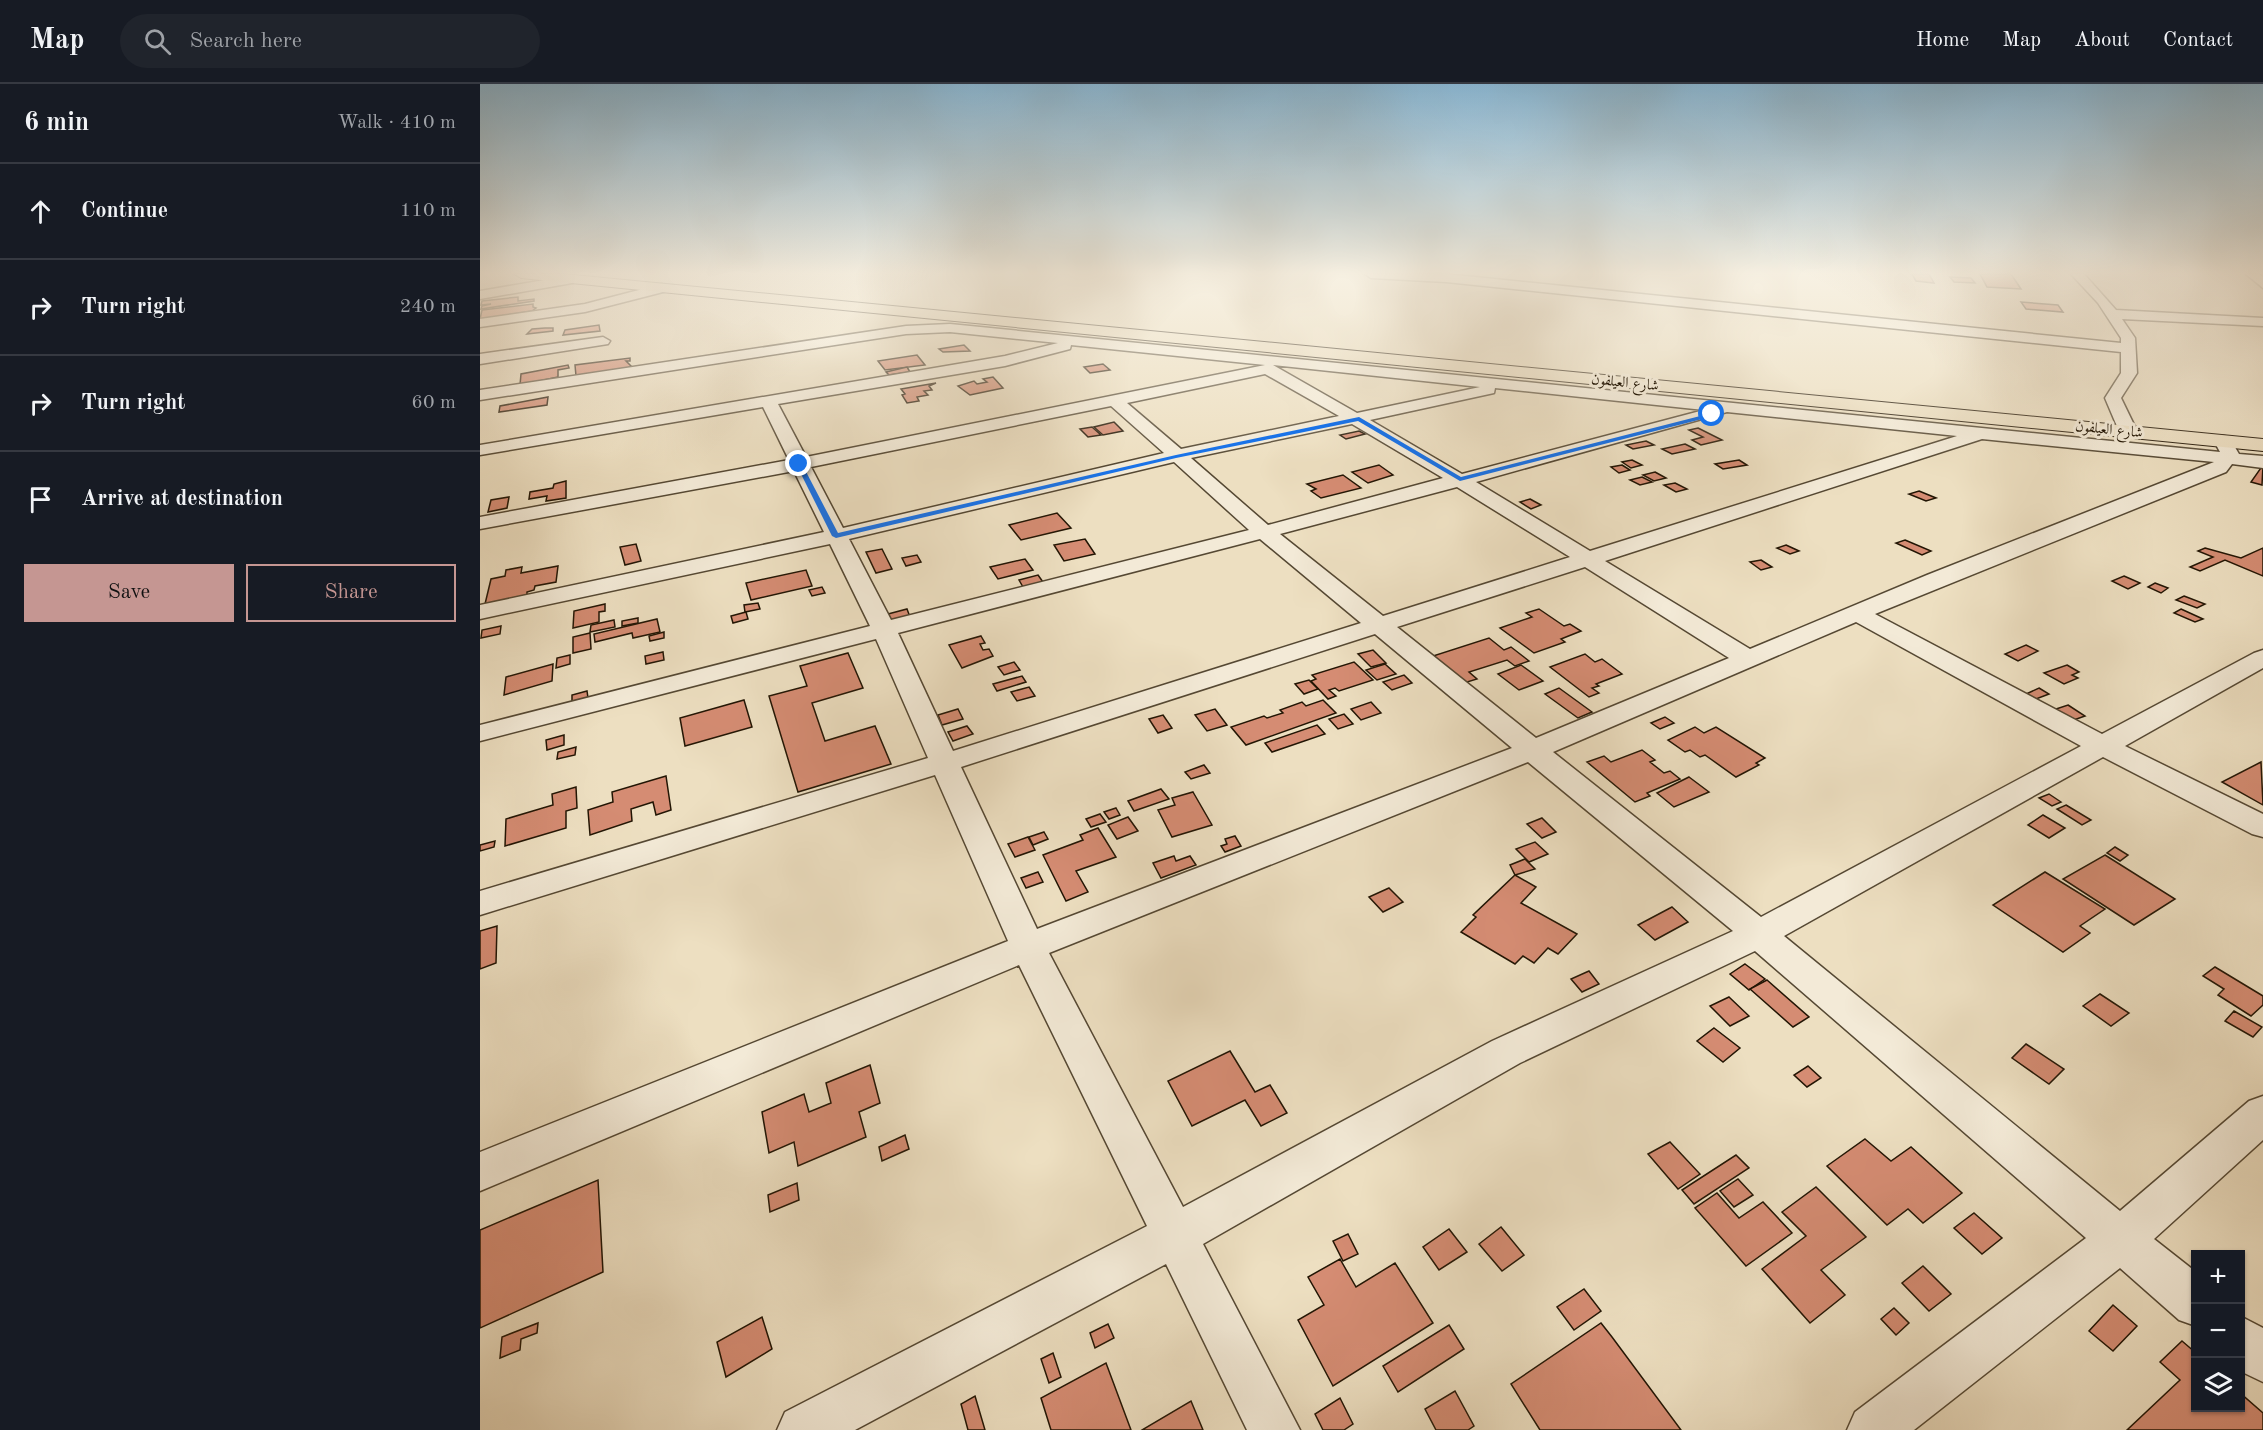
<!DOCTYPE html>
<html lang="en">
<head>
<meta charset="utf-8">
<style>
  :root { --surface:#171b24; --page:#20242c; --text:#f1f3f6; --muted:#9ea1a6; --line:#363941; --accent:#c59692 }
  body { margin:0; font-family:"Old Standard TT",Amiri,serif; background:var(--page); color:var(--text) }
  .controls { position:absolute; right:18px; bottom:18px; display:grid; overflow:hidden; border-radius:0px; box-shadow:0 2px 4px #0004 }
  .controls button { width:54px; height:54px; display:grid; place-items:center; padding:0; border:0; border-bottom:2px solid var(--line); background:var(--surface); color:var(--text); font:30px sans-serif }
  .stop { position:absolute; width:18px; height:18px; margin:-14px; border:4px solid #1a73e8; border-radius:50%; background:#fff }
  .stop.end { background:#1a73e8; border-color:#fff; box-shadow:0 2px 6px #0008 }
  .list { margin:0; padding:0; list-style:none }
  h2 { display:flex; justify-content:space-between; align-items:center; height:78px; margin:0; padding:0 24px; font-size:26px }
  h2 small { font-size:20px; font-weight:400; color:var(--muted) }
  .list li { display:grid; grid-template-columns:39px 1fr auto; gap:18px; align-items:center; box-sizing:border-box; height:96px; padding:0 24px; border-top:2px solid var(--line) }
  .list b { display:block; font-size:22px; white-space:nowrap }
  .list em { font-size:20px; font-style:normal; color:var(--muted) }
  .actions { display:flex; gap:12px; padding:18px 24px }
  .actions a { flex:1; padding:14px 0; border:2px solid var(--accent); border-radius:0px; text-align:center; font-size:21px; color:var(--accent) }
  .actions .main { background:var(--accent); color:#111 }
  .icon { flex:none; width:33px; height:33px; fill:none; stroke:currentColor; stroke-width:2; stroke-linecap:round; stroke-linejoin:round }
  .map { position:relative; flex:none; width:1783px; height:1346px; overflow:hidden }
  header { display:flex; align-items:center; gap:36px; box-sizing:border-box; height:84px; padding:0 30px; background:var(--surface); border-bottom:2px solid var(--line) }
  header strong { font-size:28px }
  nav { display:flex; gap:33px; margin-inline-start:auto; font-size:21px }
  .search { width:420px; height:54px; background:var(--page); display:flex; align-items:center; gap:15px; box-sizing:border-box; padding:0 21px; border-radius:33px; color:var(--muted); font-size:22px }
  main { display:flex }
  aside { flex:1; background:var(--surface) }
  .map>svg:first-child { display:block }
  .building { fill:#d58c73; stroke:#221504; stroke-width:1.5 }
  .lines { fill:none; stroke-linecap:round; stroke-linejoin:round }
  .street-casing { stroke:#554833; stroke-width:3 }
  .highway-casing { stroke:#221504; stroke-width:2 }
  .street { fill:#f3ead7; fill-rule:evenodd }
  .highway { fill:#eddfc1; fill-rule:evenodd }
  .route { fill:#1a73e8 }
  .labels { text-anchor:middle; stroke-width:6; stroke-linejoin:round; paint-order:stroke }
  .far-street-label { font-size:15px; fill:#221504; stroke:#f3ead7 }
</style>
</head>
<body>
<header>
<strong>Map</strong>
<div class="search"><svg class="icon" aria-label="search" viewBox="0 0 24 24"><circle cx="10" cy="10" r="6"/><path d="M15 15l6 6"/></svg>Search here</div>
<nav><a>Home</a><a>Map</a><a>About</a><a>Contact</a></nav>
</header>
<main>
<aside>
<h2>6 min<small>Walk · 410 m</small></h2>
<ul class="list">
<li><svg class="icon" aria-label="ahead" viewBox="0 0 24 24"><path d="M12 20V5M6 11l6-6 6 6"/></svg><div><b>Continue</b></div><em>110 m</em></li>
<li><svg class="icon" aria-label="right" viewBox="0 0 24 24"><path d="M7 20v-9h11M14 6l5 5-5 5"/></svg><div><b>Turn right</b></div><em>240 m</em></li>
<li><svg class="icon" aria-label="right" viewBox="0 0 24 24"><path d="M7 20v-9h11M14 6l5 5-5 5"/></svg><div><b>Turn right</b></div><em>60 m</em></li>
<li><svg class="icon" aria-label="arrive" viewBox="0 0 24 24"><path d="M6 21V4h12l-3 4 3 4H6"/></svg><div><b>Arrive at destination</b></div></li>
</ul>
<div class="actions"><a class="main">Save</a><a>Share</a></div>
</aside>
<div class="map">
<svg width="1783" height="1346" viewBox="0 0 1783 1346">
  <rect width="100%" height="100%" fill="#eddfc1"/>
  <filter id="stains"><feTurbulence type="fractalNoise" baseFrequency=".00333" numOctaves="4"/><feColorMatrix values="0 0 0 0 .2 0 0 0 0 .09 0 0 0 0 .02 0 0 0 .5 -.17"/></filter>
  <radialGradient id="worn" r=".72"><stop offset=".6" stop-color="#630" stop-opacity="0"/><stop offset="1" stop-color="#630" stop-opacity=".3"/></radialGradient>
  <g class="building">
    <path d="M1432,190H1449L1454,199L1436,197Z"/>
    <path d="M1500,190H1531L1541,205L1507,203Z"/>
    <path d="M1470,193L1491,194L1495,199L1474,198Z"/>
    <path d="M38,213V217L54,215V217L1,225L2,222L11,220L1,221L2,217Z"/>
    <path d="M1541,218L1578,221L1583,228L1546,225Z"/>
    <path d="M53,220V223L56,224L52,227L0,235L2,226Z"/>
    <path d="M119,241L120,247L83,251L85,246Z"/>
    <path d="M65,244H73V247L47,250L52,245Z"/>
    <path d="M484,261L490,267L463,268L459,265Z"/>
    <path d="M437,271L445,281L405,286L398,277Z"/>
    <path d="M150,274V277H146L152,283L96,292L95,281Z"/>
    <path d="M623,280L630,286L610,289L604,283Z"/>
    <path d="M88,281L89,284L78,286V293L40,301L41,290Z"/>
    <path d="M427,283L430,288L409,291L406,288Z"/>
    <path d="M513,293L523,304L490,311L478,302L494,297L497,300L507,298L503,295Z"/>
    <path d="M456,299L449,302L452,306L444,307L448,311L437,313L439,317L427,319L422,311L425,310L421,305Z"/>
    <path d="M68,313L67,321L19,328L20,322Z"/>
    <path d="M634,338L643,347L623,351L614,343Z"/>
    <path d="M612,343L621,351L608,353L600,345Z"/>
    <path d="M1218,344L1242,356L1221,361L1212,356L1223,353L1209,346Z"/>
    <path d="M879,347L885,350L866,355L860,351Z"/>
    <path d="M1166,357L1174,361L1153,365L1146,361Z"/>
    <path d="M1205,360L1215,365L1192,370L1182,365Z"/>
    <path d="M1152,376L1162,381L1151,384L1142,378Z"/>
    <path d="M1259,376L1267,381L1243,385L1235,380Z"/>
    <path d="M899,381L913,391L888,399L872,388Z"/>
    <path d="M1142,381L1150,386L1139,389L1131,383Z"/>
    <path d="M1783,381L1782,401L1771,398Z"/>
    <path d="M1175,388L1186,394L1174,397L1163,391Z"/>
    <path d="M863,391L881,404L841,414L831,407L836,405L827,400Z"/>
    <path d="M1162,393L1172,398L1160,401L1150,396Z"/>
    <path d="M86,397V414L66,417L67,412L49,415L50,408L73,404L74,400Z"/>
    <path d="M1195,399L1207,405L1196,408L1184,401Z"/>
    <path d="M1439,407L1456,414L1446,417L1429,410Z"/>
    <path d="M29,413L27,424L8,428L11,416Z"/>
    <path d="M1050,415L1061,421L1051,425L1040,418Z"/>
    <path d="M577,429L591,444L541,456L529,441Z"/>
    <path d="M605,455L615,470L584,477L574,461Z"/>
    <path d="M1425,456L1451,467L1442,471L1416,459Z"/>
    <path d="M156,460L161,477L145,481L140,463Z"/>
    <path d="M1306,461L1319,467L1310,470L1297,464Z"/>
    <path d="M1725,464L1761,474L1783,464V492L1745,476L1720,487L1710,483L1733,473L1718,467Z"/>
    <path d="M402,465L412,485L396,489L386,468Z"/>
    <path d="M437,471L441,478L426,482L422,474Z"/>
    <path d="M545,475L553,486L518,495L510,483Z"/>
    <path d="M1281,476L1292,483L1281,486L1270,478Z"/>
    <path d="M78,482L76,498L55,502L54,506L47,508V511L5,520L11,495L25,492L26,486L42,483L41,489Z"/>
    <path d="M326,486L332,502L271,516L266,499Z"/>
    <path d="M558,491L563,498L543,503L539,496Z"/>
    <path d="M1644,492L1660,499L1648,505L1632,497Z"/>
    <path d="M1675,499L1688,504L1681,509L1668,503Z"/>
    <path d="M342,503L345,509L332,512L329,506Z"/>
    <path d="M1704,512L1725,520L1717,524L1696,516Z"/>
    <path d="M278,519L280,525L265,528L264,521Z"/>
    <path d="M125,520V527L119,528V538L93,544L94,527Z"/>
    <path d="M427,525L430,533L412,538L408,530Z"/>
    <path d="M1059,525L1084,542L1090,540L1101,547L1081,555L1085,558L1054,569L1020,544L1052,533L1046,529Z"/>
    <path d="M1701,525L1723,535L1715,538L1694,529Z"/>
    <path d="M266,528L268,535L253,539L251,532Z"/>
    <path d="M158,534V539L142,542V537Z"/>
    <path d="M177,535L180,548L153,554L152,549L115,558L114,550Z"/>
    <path d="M134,536L135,543L110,548L111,541Z"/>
    <path d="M21,542L20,550L1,554L2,546Z"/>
    <path d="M184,548V554L170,557L169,552Z"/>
    <path d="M110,549L111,565L93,569V553Z"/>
    <path d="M501,552L505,559L500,560L503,566L509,565L513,572L482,584L469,561Z"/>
    <path d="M1009,554L1024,566L1031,563L1049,577L1035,582L1027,576L989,588L997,595L984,599L953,572Z"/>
    <path d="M1546,561L1558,567L1538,577L1525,570Z"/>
    <path d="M893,566L906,579L891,583L878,570Z"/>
    <path d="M183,568L184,576L166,580L165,572Z"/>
    <path d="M368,569L383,604L332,619L345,657L395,642L411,680L318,708L289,612L327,602L320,582Z"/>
    <path d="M1105,570L1115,578L1122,575L1142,590L1116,600L1119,602L1112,604L1119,609L1109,613L1070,583Z"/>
    <path d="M90,571V580L76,584L77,574Z"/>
    <path d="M534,578L540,586L524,591L518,583Z"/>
    <path d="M874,578L893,596L859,607L855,604L849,606L856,612L848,615L831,597L836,595L832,591Z"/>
    <path d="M73,580L72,597L24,611L26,593Z"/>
    <path d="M905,580L916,590L897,596L886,586Z"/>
    <path d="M1041,581L1063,597L1039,606L1018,590Z"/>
    <path d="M1587,581L1599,588L1592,591L1598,594L1584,600L1564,589Z"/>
    <path d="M924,591L932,599L912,606L903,598Z"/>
    <path d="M542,592L546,598L517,607L513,600Z"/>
    <path d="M829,596L838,605L824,610L815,600Z"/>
    <path d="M549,603L555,612L537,617L531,608Z"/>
    <path d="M1079,604L1112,628L1098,634L1065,610Z"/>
    <path d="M1559,604L1569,610L1556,615L1546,610Z"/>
    <path d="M107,607L108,614L92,618V611Z"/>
    <path d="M264,616L272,643L205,662L200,634Z"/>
    <path d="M843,616L856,629L766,661L751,643L784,632L787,634L803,629L800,626L822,618L826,622Z"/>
    <path d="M891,618L901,629L881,636L871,625Z"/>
    <path d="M1588,621L1605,632L1591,637L1573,626Z"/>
    <path d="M478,625L483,635L462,641L458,631Z"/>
    <path d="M735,625L747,641L727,647L715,631Z"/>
    <path d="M864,630L873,640L858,645L849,635Z"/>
    <path d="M683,631L692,644L678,649L669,635Z"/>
    <path d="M1185,633L1194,639L1180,645L1171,639Z"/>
    <path d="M837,641L845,650L792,668L785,659Z"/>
    <path d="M487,642L493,650L473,657L468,648Z"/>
    <path d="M1215,643L1224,649L1236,643L1285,674L1276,679L1279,681L1256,693L1225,671L1220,673L1210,666L1205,668L1188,656Z"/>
    <path d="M84,651V661L67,666L66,656Z"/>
    <path d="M96,663L95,671L77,675L78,668Z"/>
    <path d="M1162,666L1175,676L1170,678L1184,689L1190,687L1200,695L1167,709L1170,712L1155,718L1107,678L1124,672L1131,678Z"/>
    <path d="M1781,678L1783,721L1742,698Z"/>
    <path d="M724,681L730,689L711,695L705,688Z"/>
    <path d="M186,692L191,726L176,731L173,718L151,725L152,737L110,751L108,726L133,718L132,708Z"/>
    <path d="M1209,693L1229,708L1194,723L1177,709Z"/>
    <path d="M96,703L97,724L86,727V744L25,762L26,735L73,721L72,710Z"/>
    <path d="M681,705L689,715L654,727L648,717Z"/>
    <path d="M713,708L732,741L692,753L678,726L695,721L692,714Z"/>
    <path d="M1569,710L1581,718L1572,722L1559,714Z"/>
    <path d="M1586,721L1611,736L1602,741L1577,725Z"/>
    <path d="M636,724L640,731L629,735L624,728Z"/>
    <path d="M620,730L626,738L611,743L606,735Z"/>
    <path d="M1563,731L1585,744L1569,754L1548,741Z"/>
    <path d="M648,733L658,747L637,755L628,741Z"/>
    <path d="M1062,734L1076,748L1062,754L1047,740Z"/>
    <path d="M618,744L636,773L596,787L608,808L586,817L563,771L603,756L600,751Z"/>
    <path d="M564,748L568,755L553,761L549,753Z"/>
    <path d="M755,752L761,762L745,768L741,762L747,760L745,755Z"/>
    <path d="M548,753L555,766L535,773L528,760Z"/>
    <path d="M15,757L14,763L0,767V761Z"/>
    <path d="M1055,758L1068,770L1049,778L1036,765Z"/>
    <path d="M1635,763L1648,771L1640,777L1627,769Z"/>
    <path d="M1625,771L1695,815L1654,841L1583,795Z"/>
    <path d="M694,772L696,777L710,772L716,781L681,794L673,779Z"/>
    <path d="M1045,775L1055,785L1035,791L1030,781Z"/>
    <path d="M558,788L563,798L546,804L541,794Z"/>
    <path d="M1565,788L1625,825L1600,842L1610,849L1583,868L1513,821Z"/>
    <path d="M1035,791L1056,803L1041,819L1097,850L1078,870L1068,864L1054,879L1043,872L1035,880L981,848L996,833L993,831Z"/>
    <path d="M909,804L923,818L903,828L889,813Z"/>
    <path d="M1192,823L1208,838L1175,856L1158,841Z"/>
    <path d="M17,842L16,879L0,885V847Z"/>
    <path d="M1265,880L1285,895L1269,906L1250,890Z"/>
    <path d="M1735,883L1783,912V921L1771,932L1738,911L1744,905L1723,892Z"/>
    <path d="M1109,887L1119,900L1102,908L1091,895Z"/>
    <path d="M1287,896L1329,933L1313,943L1270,905Z"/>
    <path d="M1620,910L1649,929L1631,942L1603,922Z"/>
    <path d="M1249,913L1269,932L1250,942L1230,922Z"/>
    <path d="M1754,927L1782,943L1773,953L1745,937Z"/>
    <path d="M1234,944L1260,964L1243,978L1217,957Z"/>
    <path d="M1546,960L1584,985L1569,1000L1532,974Z"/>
    <path d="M750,967L775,1008L790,1001L807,1029L781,1042L765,1016L712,1042L688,997Z"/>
    <path d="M390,981L400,1019L379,1028L386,1053L318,1082L314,1058L289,1069L282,1028L324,1010L329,1028L351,1019L346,999Z"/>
    <path d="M1328,982L1341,994L1327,1003L1314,991Z"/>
    <path d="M425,1051L429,1065L402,1077L399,1063Z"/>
    <path d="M1385,1055L1411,1077L1431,1063L1482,1109L1443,1139L1428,1125L1407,1141L1347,1082Z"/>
    <path d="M1190,1058L1220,1090L1198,1105L1168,1070Z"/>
    <path d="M1256,1071L1269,1084L1214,1120L1202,1106Z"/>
    <path d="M1258,1095L1273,1111L1254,1123L1240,1107Z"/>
    <path d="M118,1096L123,1188L0,1244V1146Z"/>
    <path d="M317,1099L319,1116L290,1128L288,1111Z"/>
    <path d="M1336,1103L1386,1153L1341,1186L1365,1211L1330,1239L1282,1185L1326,1152L1302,1128Z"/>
    <path d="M1237,1109L1259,1134L1283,1118L1312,1149L1266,1182L1215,1124Z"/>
    <path d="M1494,1129L1522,1154L1502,1170L1474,1144Z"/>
    <path d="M1021,1143L1044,1171L1022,1187L999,1160Z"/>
    <path d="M969,1145L987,1168L959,1186L943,1163Z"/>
    <path d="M868,1150L878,1170L863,1177L853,1157Z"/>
    <path d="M860,1175L876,1203L915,1179L953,1239L853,1302L818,1236L844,1221L828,1193Z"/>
    <path d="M1443,1182L1471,1210L1449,1227L1422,1199Z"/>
    <path d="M1104,1205L1121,1227L1094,1246L1077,1223Z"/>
    <path d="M1633,1221L1657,1242L1633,1267L1609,1247Z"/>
    <path d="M1414,1224L1429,1239L1416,1251L1401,1235Z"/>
    <path d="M282,1233L292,1265L246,1293L237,1258Z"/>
    <path d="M58,1239L57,1249L41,1255L40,1266L20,1274L22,1253Z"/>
    <path d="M1121,1239L1132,1253L1201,1346H1060L1031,1300Z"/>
    <path d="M628,1240L634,1254L615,1264L610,1249Z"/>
    <path d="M969,1241L984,1265L918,1308L903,1282Z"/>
    <path d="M1702,1257L1716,1269V1324H1760V1309L1783,1329V1346H1647L1700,1296L1680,1278Z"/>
    <path d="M573,1269L581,1293L569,1299L561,1275Z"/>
    <path d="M626,1279L651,1346H571L561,1314Z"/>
    <path d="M975,1307L994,1342L988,1346H956L945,1325Z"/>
    <path d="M495,1312L505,1346H488L481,1320Z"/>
    <path d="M860,1314L873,1340L864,1346H843L835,1330Z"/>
    <path d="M711,1317L723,1346H662Z"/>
  </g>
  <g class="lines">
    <defs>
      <g id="street">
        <path d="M885,190H966L1641,259V254L1618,219L1591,190H1604L1636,226L1783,234V242L1642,235L1655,254L1657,289L1641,314L1657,347L1648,352L1639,347L1625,314L1641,289V268L966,198L891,194Z"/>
        <path d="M1766,190H1779L1783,193V204Z"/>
        <path d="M94,191L98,192V198L0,215V207Z"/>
        <path d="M182,200L188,204L187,207L105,228L0,243V235L105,220Z"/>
        <path d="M470,240L1740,368L1734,357L1743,352L1749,353L1759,370L1783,372V384L1752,380L1746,388L1395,530L1622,650L1774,569L1783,566V584L1645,662L1783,730V753L1772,750L1623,673L1304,852L1640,1127L1769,1017L1783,1012V1056L1674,1155L1716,1188V1242L1699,1236L1640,1184L1434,1346H1367L1375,1328L1606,1154L1275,867L1040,979L723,1160L820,1346H767L686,1180L375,1346H297L305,1328L667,1142L539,881L0,1107V1068L528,857L455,691L0,831V807L448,674L396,555L0,657V641L390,542L350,460L0,535V521L344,448L314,387L0,445V433L309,376L283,323L0,371V361L525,272L578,259L470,248L426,250L0,316V306L426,242ZM591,261L785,281L326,373L298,320L525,282L590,265ZM793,281L1000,303L877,329ZM785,290L859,332L701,365L647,319ZM1015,304L1224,326L982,390L890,336L1014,309ZM631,322L684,369L363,444L331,383ZM1247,328L1477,352L1110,467L996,398ZM872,340L963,394L788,441L711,374ZM1502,355L1734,378L1447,491L1270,565L1125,477ZM694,378L769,446L411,536L369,455ZM977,403L1090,473L903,532L800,450ZM780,455L881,539L473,667L418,549ZM1105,483L1249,574L1056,654L917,543ZM1376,538L1601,662L1281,833L1073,668ZM895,550L1032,664L557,845L481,683ZM1048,678L1253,847L1012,957L703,1123L569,869Z"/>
        <path d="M123,253L130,257L128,260L0,280V270Z"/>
        <path d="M1760,1232L1783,1244V1298L1760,1287Z"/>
      </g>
      <path id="highway" d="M34,190H83L1783,355V367L41,194Z"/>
    </defs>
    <use href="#street" class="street-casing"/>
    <use href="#highway" class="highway-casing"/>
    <use href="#street" class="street"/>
    <use href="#highway" class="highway"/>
  </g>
  <linearGradient id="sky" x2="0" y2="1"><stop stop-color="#89b7d4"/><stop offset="0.5" stop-color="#f7f1e3"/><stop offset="1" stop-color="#f7f1e3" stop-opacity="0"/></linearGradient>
  <rect width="1783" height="378" fill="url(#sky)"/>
  <path class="route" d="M1232,329L1234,332L980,397L878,337L696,374L356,454L352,452L316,380H322L358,449L696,371L879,333L981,393Z"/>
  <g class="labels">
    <g class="far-street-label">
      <text transform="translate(1145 298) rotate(6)" y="5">شارع العيلفون</text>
      <text transform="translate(1629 345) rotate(6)" y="5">شارع العيلفون</text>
    </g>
  </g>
  <rect width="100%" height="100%" filter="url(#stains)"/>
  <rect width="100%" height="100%" fill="url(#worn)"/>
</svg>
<div class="controls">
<button>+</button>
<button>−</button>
<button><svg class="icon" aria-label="layers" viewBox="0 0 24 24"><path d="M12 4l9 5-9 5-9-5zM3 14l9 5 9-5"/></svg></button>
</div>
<div class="stop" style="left:1232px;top:330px"></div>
<div class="stop end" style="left:319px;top:380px"></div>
</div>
</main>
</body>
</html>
